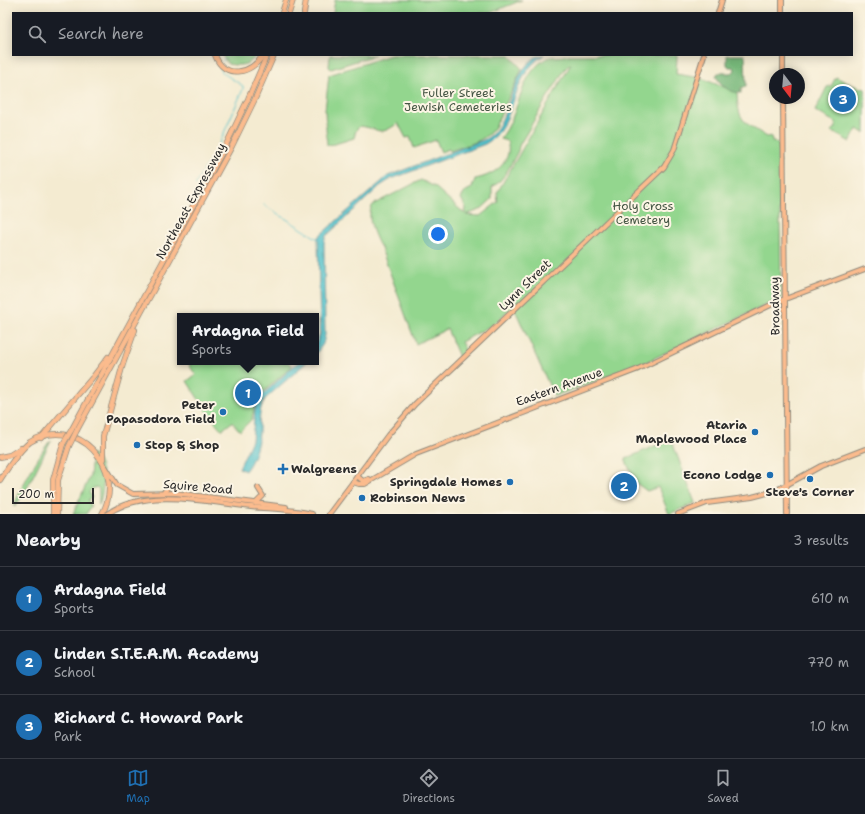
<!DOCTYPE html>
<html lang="en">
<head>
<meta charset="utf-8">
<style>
  :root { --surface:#171b24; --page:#20242c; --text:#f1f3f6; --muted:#9ea1a6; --line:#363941; --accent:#1f6fb2 }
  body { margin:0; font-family:"Shantell Sans",sans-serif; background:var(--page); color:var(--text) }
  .compass { position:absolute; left:769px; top:68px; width:36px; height:36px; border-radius:50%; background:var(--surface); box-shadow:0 2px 10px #0003; rotate:164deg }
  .scale { position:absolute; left:12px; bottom:10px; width:82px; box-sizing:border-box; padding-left:4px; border:2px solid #2b2b2b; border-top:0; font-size:11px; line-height:14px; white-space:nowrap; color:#2b2b2b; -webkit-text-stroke:3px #fcf5e5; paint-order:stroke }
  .you { position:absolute; left:438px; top:234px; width:14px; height:14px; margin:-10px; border:3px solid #fff; border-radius:50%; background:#1a73e8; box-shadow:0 0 0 6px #1a73e833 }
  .badge { display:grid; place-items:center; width:26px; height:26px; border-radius:50%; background:var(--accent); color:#fff; font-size:13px; font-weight:700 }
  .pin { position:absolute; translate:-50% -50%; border:2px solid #fff; box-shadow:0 1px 4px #0006 }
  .popup { position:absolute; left:177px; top:313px; width:142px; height:52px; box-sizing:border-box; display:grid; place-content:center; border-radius:0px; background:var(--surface); filter:drop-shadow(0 1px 3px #0005); font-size:13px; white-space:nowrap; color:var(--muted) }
  .popup b { font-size:15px; color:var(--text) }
  .popup::after { content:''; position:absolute; left:50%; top:100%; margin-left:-8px; border:8px solid transparent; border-top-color:var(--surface) }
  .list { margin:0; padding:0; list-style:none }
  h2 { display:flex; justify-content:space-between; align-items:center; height:52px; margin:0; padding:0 16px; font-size:17px }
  h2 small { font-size:13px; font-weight:400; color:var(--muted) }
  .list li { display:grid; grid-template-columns:26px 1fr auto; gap:12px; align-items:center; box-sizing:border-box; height:64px; padding:0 16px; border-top:1px solid var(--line) }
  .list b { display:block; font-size:15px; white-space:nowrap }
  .list p { margin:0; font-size:13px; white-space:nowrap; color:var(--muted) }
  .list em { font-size:13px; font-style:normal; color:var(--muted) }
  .icon { flex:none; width:22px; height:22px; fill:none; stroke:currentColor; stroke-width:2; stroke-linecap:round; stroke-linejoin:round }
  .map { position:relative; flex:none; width:865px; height:514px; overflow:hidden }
  .search { position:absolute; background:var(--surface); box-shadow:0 2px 10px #0003; left:12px; right:12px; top:12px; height:44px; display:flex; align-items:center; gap:10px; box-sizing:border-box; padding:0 14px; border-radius:0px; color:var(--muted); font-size:15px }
  .sheet { height:244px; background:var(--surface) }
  nav { display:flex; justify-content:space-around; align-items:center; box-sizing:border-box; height:56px; border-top:1px solid var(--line); background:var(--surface); font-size:11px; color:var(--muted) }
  nav a { display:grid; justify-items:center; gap:2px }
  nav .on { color:var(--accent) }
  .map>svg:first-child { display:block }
  .green { fill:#93d68e; stroke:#5f805c; fill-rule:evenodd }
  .forest { fill:#76b779; stroke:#507152 }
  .water { fill:#55c2cc; stroke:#40767c }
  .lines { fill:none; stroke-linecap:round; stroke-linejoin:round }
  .stream { stroke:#55c2cc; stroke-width:1 }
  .major-casing { stroke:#908b7e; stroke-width:6 }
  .highway-casing { stroke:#908b7e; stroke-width:6 }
  .major { stroke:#fbbb8d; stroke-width:4 }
  .highway { stroke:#fbbb8d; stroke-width:4.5 }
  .highway-bridge-casing { stroke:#908b7e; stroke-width:6; stroke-linecap:butt }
  .highway-bridge { stroke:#fbbb8d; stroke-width:4.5 }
  .poi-dot { fill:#1f6fb2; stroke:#fcf5e5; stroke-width:1.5 }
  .labels { text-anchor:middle; stroke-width:4; stroke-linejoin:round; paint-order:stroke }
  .park-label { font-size:12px; fill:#455644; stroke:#fcf5e5 }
  .street-label { font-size:12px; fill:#2b2b2b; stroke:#fcf5e5 }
  .poi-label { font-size:12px; font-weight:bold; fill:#2b2b2b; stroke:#fcf5e5; text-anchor:end }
</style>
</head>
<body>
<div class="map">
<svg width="865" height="514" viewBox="0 0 865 514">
  <rect width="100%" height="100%" fill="#fcf5e5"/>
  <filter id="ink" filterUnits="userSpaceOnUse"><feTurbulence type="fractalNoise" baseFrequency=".025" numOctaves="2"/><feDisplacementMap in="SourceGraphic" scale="8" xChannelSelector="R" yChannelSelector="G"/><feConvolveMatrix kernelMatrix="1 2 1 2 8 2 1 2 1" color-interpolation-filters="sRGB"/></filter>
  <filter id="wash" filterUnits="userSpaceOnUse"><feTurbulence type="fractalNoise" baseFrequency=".012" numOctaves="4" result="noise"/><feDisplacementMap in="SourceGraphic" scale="16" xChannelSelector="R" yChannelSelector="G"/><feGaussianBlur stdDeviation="0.9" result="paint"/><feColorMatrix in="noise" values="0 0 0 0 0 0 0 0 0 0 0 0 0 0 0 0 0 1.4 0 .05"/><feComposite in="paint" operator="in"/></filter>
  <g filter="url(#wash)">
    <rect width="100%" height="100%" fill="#f4ebd1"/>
    <g class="green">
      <path d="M335,0H522L490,13H333Z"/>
      <path d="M222,55H256C249,66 240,66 228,64Z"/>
      <path d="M330,55H375L331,69L329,67Z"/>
      <path d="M391,55H509L522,69L495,127C485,142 466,145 450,151L449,149L441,152L436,140L414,148L410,137L406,138L398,123C379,137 381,129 360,126L356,130L354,138L335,144L327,145L325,110L329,75Z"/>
      <path d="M568,55H677L676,74L700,78L737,92C738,122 743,121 767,137L771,136L772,142L779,143L781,298L642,364L554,396L516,312L512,307L494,324L461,342L466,351L459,357L447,329L416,344L381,248C375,238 364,213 374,204L421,180L435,187L465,214L466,208L461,198L466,191L472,188L475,179C493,176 514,162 507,141L500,139C520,116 518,77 544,60C551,55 560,58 568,55ZM571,64L497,193L498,202L480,216L466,215L480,210L492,199V187C503,182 511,164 517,153C519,150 518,147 520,144C532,125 543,103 556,84C561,77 563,68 571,64Z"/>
      <path d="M836,77L851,85L865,89V133L857,129L850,142L831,131L836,128L835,122L815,111L827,87L831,86Z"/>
      <path d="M194,362H288L292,366L259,396L255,402L252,419L240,431L232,422L222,430L208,414L187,381L196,375L189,365Z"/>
      <path d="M671,439L695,503L669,514L658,487L647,491L636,483L625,459Z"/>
      <path d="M51,440L24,494L14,507C15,498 43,447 51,440Z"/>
      <path d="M92,453C106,466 105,488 99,505V489L97,487L93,488L89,492L92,498L88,500L91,506L86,514H73L90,476Z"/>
    </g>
    <path class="forest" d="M727,55H745L746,86L741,88V93C730,93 720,85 716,76L718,73H732L735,70L734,67H729L727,65Z"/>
    <g class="water">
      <path d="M544,55C509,75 518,126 485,144L391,179L380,186L326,236L324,243L325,335L323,344L316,354V344L320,334L318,237L388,176L478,142C485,140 491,137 496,130C509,114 518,55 544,55Z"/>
      <path d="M298,362H307L265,399C258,410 260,421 259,433C258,446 253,461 245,471L239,468L252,440L256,401Z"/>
    </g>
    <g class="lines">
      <g class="stream">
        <path d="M223,61L224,59"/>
        <path d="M196,186V183L217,149L243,89V86L223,73L220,68"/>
        <path d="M264,205L318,239"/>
      </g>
    </g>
  </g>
  <g filter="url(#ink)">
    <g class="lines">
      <defs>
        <g id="major">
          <path d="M782,0V13"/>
          <path d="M718,13L722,0"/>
          <path d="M783,55V74"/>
          <path d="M783,98L787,514"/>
          <path d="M105,466L117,485L133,494L175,493L286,507"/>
          <path d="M357,476L363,481L369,479"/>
          <path d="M353,482L359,484H365L416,454L636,370L777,302L865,269"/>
          <path d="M164,492L171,484"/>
          <path d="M257,502L263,496L258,488"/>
          <path d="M107,514C145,487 208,502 251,507C272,509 292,509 312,514"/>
          <path d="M329,514L388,435L415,404L664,167L674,150L704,55"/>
          <path d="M678,514L707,503L752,497L775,491L821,466L865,449"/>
        </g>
        <g id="highway">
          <path d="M282,13L286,0"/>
          <path d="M289,13L293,0"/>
          <path d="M304,13L306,0"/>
          <path d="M215,55C224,80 252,74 263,55"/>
          <path d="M72,429L226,145L248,99L267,55"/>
          <path d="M77,430L232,146L254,101L274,55"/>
          <path d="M41,438L92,378L108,357"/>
          <path d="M0,457L10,455L21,448"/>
          <path d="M103,459V436L123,364L135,330"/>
          <path d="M0,480C8,468 18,451 30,442C76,413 128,468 102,514"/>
          <path d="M53,514V480L63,444"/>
          <path d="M57,514L58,480L69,446"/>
        </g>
      </defs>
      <use href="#major" class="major-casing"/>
      <use href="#highway" class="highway-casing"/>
      <use href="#major" class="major"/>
      <use href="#highway" class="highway"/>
      <defs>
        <g id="highway-bridge">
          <path d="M63,444L72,429"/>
          <path d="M69,446L77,430"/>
        </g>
      </defs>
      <use href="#highway-bridge" class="highway-bridge-casing"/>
      <use href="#highway-bridge" class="highway-bridge"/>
    </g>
  </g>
  <g class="poi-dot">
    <circle cx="223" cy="412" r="4"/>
    <circle cx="755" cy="432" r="4"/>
    <circle cx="137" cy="445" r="4"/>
    <path d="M281 463h4v4h4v4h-4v4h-4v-4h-4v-4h4z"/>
    <circle cx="770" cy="475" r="4"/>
    <circle cx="810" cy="479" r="4"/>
    <circle cx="510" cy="482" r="4"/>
    <circle cx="362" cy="498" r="4"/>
  </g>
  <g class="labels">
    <g class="park-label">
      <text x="458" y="97">Fuller Street<tspan x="458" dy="14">Jewish Cemeteries</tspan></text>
      <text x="643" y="210">Holy Cross<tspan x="643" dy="14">Cemetery</tspan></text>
    </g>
    <g class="street-label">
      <text transform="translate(191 201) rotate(-61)" y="4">Northeast Expressway</text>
      <text transform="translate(525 285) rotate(-44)" y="4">Lynn Street</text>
      <text transform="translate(775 306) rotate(-91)" y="4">Broadway</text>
      <text transform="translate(559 387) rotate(-20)" y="4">Eastern Avenue</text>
      <text transform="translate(198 487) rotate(5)" y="4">Squire Road</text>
    </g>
    <g class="poi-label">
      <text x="215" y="409">Peter<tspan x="215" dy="14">Papasodora Field</tspan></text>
      <text x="747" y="429">Ataria<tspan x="747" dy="14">Maplewood Place</tspan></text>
      <text x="145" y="449" text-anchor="start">Stop &amp; Shop</text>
      <text x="291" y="473" text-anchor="start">Walgreens</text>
      <text x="762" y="479">Econo Lodge</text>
      <text x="502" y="486">Springdale Homes</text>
      <text x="810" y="496" text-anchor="middle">Steve's Corner</text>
      <text x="370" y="502" text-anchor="start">Robinson News</text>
    </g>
  </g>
</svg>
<svg class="compass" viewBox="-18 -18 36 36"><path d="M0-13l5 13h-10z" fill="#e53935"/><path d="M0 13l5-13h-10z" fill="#9ea1a6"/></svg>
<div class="scale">200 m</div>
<div class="you"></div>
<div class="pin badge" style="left:248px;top:393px">1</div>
<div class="popup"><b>Ardagna Field</b>Sports</div>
<div class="pin badge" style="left:624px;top:486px">2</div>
<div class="pin badge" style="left:843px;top:99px">3</div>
<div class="search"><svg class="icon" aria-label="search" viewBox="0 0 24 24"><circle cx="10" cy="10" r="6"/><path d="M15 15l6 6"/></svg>Search here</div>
</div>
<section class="sheet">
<h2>Nearby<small>3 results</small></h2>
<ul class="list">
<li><span class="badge">1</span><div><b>Ardagna Field</b><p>Sports</p></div><em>610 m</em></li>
<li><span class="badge">2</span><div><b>Linden S.T.E.A.M. Academy</b><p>School</p></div><em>770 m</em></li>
<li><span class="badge">3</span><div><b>Richard C. Howard Park</b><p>Park</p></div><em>1.0 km</em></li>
</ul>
</section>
<nav>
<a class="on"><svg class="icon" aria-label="map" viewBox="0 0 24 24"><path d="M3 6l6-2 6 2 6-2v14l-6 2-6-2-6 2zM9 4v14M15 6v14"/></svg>Map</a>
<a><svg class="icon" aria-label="directions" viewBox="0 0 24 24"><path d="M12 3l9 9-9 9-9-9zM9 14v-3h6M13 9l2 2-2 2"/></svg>Directions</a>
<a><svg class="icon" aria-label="saved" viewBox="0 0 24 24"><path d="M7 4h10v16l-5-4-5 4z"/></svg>Saved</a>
</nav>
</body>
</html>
